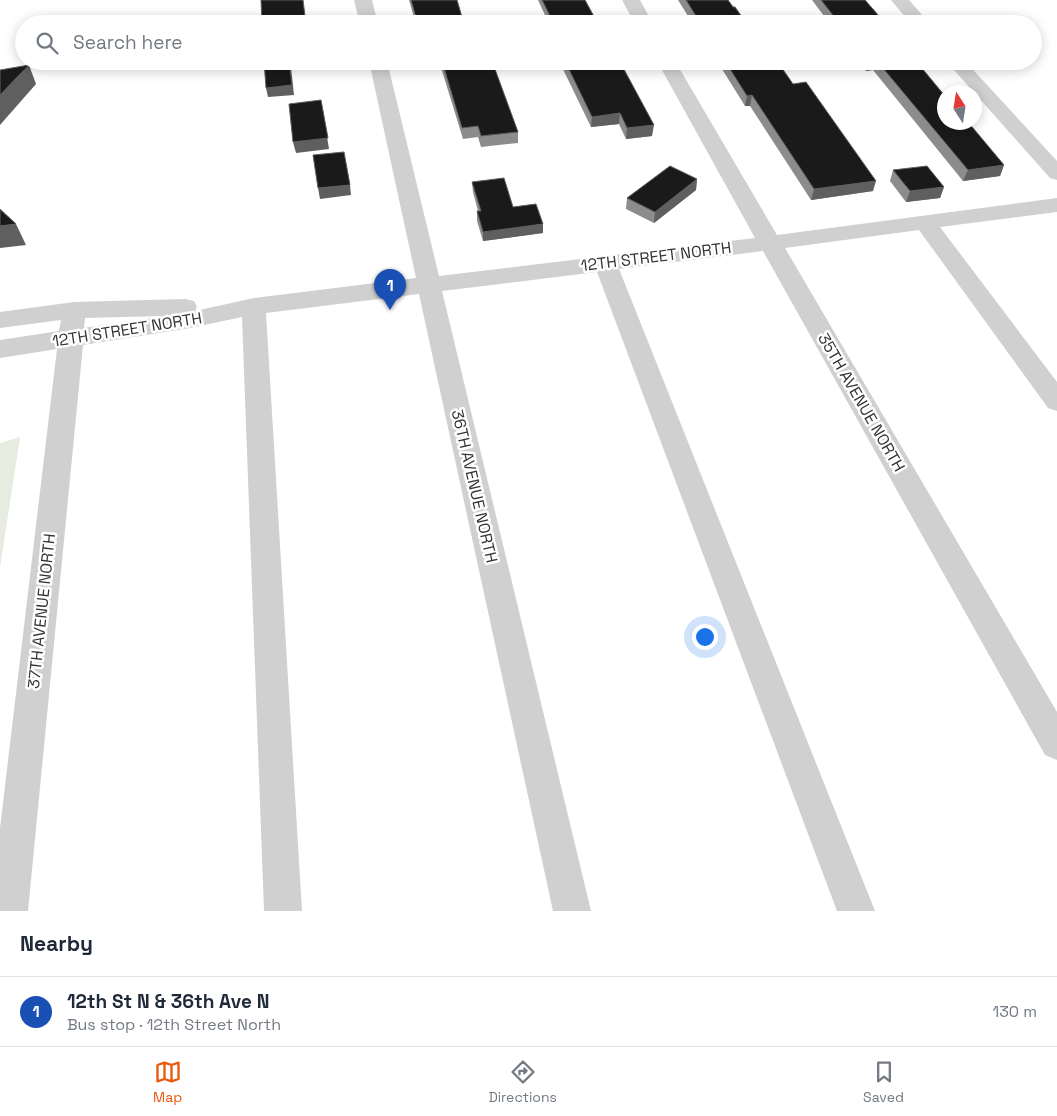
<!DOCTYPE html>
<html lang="en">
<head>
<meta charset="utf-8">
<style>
  :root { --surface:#fff; --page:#f6f6f7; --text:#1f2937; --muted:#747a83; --line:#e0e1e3; --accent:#ea580c }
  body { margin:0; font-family:"Space Grotesk",sans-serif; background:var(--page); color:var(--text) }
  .compass { position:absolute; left:937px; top:85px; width:45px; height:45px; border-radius:50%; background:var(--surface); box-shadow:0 2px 12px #0003; rotate:348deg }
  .you { position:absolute; left:704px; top:636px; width:18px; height:18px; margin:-12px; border:4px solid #fff; border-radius:50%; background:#1a73e8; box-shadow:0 0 0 8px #1a73e833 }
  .badge { display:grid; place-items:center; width:32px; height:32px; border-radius:50%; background:var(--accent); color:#fff; font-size:16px; font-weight:700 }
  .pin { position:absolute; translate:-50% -41px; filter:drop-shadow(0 1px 2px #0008) }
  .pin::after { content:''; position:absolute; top:26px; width:18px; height:15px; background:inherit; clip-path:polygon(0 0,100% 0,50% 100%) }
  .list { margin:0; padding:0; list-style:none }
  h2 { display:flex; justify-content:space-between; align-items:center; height:65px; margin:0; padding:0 20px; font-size:21px }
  h2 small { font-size:16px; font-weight:400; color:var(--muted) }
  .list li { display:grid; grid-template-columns:32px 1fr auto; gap:15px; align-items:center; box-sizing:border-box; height:70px; padding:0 20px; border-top:1px solid var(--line) }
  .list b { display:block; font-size:19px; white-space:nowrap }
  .list p { margin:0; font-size:16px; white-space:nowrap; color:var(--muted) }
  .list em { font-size:16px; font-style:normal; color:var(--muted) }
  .icon { flex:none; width:28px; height:28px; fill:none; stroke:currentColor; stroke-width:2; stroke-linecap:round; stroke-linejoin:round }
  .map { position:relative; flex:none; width:1057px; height:911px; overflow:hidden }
  .search { position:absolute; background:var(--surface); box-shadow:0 2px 12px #0003; left:15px; right:15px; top:15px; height:55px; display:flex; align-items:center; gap:12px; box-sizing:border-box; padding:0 18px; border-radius:28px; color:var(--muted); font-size:19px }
  .sheet { height:135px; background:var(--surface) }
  nav { display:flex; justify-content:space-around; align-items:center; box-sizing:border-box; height:70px; border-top:1px solid var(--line); background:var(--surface); font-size:14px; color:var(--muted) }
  nav a { display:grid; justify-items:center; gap:2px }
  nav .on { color:var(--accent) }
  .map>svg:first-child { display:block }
  .green { fill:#e6ecdf }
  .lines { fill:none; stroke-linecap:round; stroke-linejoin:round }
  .minor { fill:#d0d0d0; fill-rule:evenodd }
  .wall { fill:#8c8c8c }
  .shaded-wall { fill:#5f5f5f }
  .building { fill:#1a1a1a; stroke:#5f5f5f }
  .labels { text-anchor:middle; stroke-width:5; stroke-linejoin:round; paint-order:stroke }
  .street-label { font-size:16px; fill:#333; stroke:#fff }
</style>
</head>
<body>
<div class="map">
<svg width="1057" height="911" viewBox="0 0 1057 911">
  <rect width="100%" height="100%" fill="#fff"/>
  <path class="green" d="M20,437L0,567V443Z"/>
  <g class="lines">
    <g class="minor">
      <path d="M354,0H372L378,24H360Z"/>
      <path d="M622,0H640L653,24H635Z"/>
      <path d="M891,0H909L930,24H911Z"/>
      <path d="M369,61H387L439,276L755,238L657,61H675L777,235L1057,198V212L940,227L1057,382V411L1048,408L919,230L785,248L1057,712V760L1045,755L763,251L619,269L875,911H837L597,272L442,291L591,911H553L419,294L266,313L302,911H264L242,317L190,328L83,345L28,911H0V828L57,349L0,358V340L59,331L61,320L0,328V312L74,302L185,299L194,301L197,307L195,311L254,298L416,278ZM163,316L84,328L85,318Z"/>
      <path d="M946,61H965L1057,161V180L1050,178Z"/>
    </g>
  </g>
  <g class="wall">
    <path d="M409,0H457L464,24H416Z"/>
    <path d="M538,0H585L598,24H549Z"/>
    <path d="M678,0H728L747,24H693Z"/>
    <path d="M812,0H865L886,24H830Z"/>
    <path d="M439,61H492L518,132V143L481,147L478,137L463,139Z"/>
    <path d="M559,61H617L652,136L626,139L619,124L591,127Z"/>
    <path d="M717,61H777L793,84L873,191L811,200L750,106H745Z"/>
    <path d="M859,61H916L1004,165L1000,176L963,181L873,70L866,71Z"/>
    <path d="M893,170L944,187L940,198L906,202L890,181Z"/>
    <path d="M697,179L696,190L654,223L626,209L627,198Z"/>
    <path d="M472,182L513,207L543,233L483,241L477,221V211H478L473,192Z"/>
  </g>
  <g class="shaded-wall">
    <path d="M289,61H312V64L291,67L294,95L268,97L266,88Z"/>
    <path d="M869,61H875L873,70L866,71Z"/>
    <path d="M29,65L36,84L0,125V95Z"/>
    <path d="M752,95L750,106H745L747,96Z"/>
    <path d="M321,100L329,149L296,153L293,142Z"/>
    <path d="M620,113L619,124L591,127L592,117Z"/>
    <path d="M654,125L652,136L626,139L627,128Z"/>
    <path d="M1004,165L1000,176L963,181L968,170Z"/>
    <path d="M697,179L696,190L654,223L655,212Z"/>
    <path d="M876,181L873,191L811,200L814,189Z"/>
    <path d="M350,185L351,195L320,199L318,188Z"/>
    <path d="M944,187L940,198L906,202L910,191Z"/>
    <path d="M16,224L26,245L0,248V226Z"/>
    <path d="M543,224V233L483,241V232Z"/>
  </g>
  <g class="building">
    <path d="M261,0H303L306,24H262Z"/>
    <path d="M411,0H457L464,24H418Z"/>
    <path d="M542,0H585L598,24H554Z"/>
    <path d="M686,0H728L733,7H735L747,24H701Z"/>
    <path d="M821,0H865L886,24H840Z"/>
    <path d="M264,61H289L292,85L266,88Z"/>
    <path d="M442,61H492L518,132L481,136L478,126L462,128Z"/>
    <path d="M565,61L620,62L654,125L627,128L620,113L592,117Z"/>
    <path d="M725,61H777L793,84L806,82L876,181L814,189L752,95L747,96Z"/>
    <path d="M877,61H916L944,95V122H968L1004,165L968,170Z"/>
    <path d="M29,65L0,95V70Z"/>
    <path d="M321,100L328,138L293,142L289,104Z"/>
    <path d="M344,152L350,185L318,188L313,155Z"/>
    <path d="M670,166L697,179L655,212L627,198Z"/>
    <path d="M927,166L944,187L910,191L893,170Z"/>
    <path d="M504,178L513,207L536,204L543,224L483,232L477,211H481L472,182Z"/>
    <path d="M0,209L16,224L0,226Z"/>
  </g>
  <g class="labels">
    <g class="street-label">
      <text transform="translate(656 256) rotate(-7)" y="6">12TH STREET NORTH</text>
      <text transform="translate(127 329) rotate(-9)" y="6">12TH STREET NORTH</text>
      <text transform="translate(862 402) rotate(60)" y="6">35TH AVENUE NORTH</text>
      <text transform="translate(475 486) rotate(77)" y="6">36TH AVENUE NORTH</text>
      <text transform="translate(41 611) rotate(-84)" y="6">37TH AVENUE NORTH</text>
    </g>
  </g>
</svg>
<svg class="compass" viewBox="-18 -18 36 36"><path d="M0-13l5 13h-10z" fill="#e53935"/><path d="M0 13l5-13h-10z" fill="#747a83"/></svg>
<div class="you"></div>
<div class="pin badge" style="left:390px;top:310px;background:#1a4fb4">1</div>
<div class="search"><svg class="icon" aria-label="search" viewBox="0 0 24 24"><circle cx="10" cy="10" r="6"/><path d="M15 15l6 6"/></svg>Search here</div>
</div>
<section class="sheet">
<h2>Nearby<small></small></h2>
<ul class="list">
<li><span class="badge" style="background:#1a4fb4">1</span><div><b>12th St N &amp; 36th Ave N</b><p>Bus stop · 12th Street North</p></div><em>130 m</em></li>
</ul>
</section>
<nav>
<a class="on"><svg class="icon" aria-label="map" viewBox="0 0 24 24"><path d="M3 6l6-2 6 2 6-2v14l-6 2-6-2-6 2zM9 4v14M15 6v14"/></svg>Map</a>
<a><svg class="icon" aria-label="directions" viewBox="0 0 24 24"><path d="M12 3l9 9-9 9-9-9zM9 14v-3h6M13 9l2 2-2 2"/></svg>Directions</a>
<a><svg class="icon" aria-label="saved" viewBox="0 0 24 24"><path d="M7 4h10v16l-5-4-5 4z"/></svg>Saved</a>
</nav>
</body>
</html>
